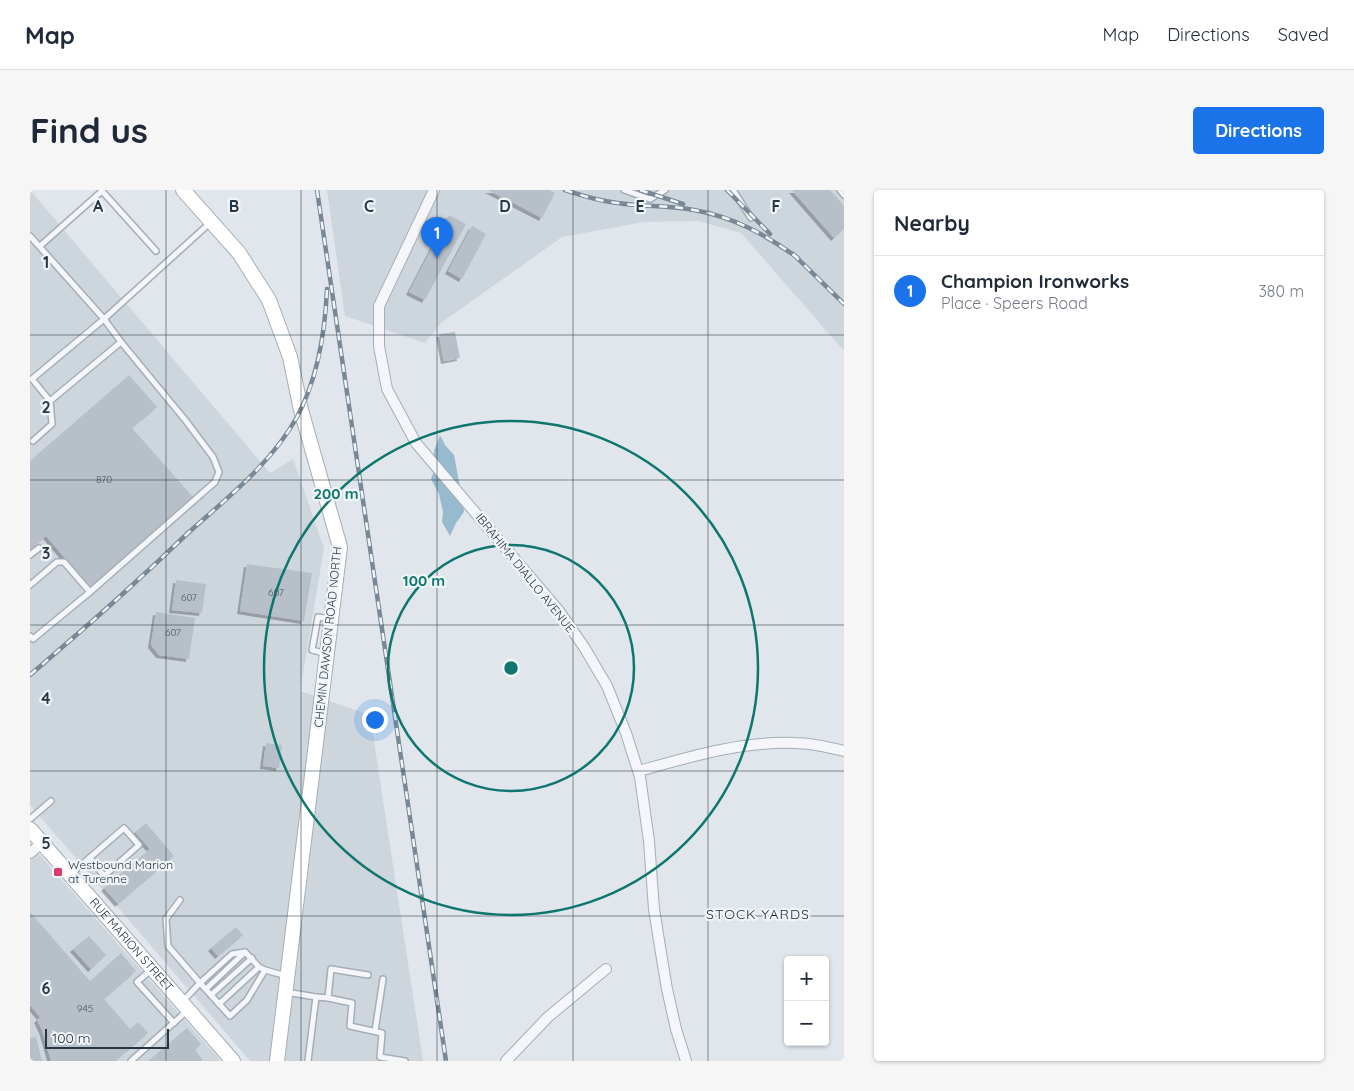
<!DOCTYPE html>
<html lang="en">
<head>
<meta charset="utf-8">
<style>
  :root { --surface:#fff; --page:#f6f6f7; --text:#1f2937; --muted:#747a83; --line:#e0e1e3; --accent:#1a73e8 }
  body { margin:0; font-family:Quicksand,sans-serif; background:var(--page); color:var(--text) }
  .controls { position:absolute; right:15px; bottom:15px; display:grid; overflow:hidden; border-radius:5px; box-shadow:0 1px 4px #0004 }
  .controls button { width:45px; height:45px; display:grid; place-items:center; padding:0; border:0; border-bottom:1px solid var(--line); background:var(--surface); color:var(--text); font:25px sans-serif }
  .scale { position:absolute; left:15px; bottom:12px; width:124px; box-sizing:border-box; padding-left:5px; border:2px solid #273644; border-top:0; font-size:14px; line-height:18px; white-space:nowrap; color:#273644; -webkit-text-stroke:4px #f0f5f8; paint-order:stroke }
  .you { position:absolute; left:344px; top:529px; width:18px; height:18px; margin:-12px; border:4px solid #fff; border-radius:50%; background:#1a73e8; box-shadow:0 0 0 8px #1a73e833 }
  .badge { display:grid; place-items:center; width:32px; height:32px; border-radius:50%; background:var(--accent); color:#fff; font-size:16px; font-weight:700 }
  .pin { position:absolute; translate:-50% -41px; filter:drop-shadow(0 1px 2px #0008) }
  .pin::after { content:''; position:absolute; top:26px; width:18px; height:15px; background:inherit; clip-path:polygon(0 0,100% 0,50% 100%) }
  .list { margin:0; padding:0; list-style:none }
  h2 { display:flex; justify-content:space-between; align-items:center; height:65px; margin:0; padding:0 20px; font-size:21px }
  h2 small { font-size:16px; font-weight:400; color:var(--muted) }
  .list li { display:grid; grid-template-columns:32px 1fr auto; gap:15px; align-items:center; box-sizing:border-box; height:70px; padding:0 20px; border-top:1px solid var(--line) }
  .list b { display:block; font-size:19px; white-space:nowrap }
  .list p { margin:0; font-size:16px; white-space:nowrap; color:var(--muted) }
  .list em { font-size:16px; font-style:normal; color:var(--muted) }
  .map { position:relative; flex:none; width:814px; height:871px; overflow:hidden; border-radius:5px }
  header { display:flex; align-items:center; gap:30px; box-sizing:border-box; height:70px; padding:0 25px; background:var(--surface); border-bottom:1px solid var(--line) }
  header strong { font-size:24px }
  nav { display:flex; gap:28px; margin-inline-start:auto; font-size:18px }
  .intro { display:flex; align-items:center; justify-content:space-between; box-sizing:border-box; height:120px; padding:0 30px }
  h1 { margin:0; font-size:35px }
  .button { padding:12px 22px; border-radius:5px; background:var(--accent); color:#fff; font-size:18px; font-weight:700 }
  main { display:flex; gap:30px; padding:0 30px }
  aside { flex:1; background:var(--surface); border-radius:5px; box-shadow:0 1px 4px #0004 }
  .map>svg:first-child { display:block }
  .built { fill:#ced6dd }
  .water { fill:#98bace }
  .building { fill:#b7c0c9; filter:url(#shadow) }
  .lines { fill:none; stroke-linecap:round; stroke-linejoin:round }
  .lane-casing { stroke:#a5aeb6; stroke-width:8 }
  .street-casing { stroke:#a5aeb6; stroke-width:12 }
  .secondary-casing { stroke:#a5aeb6; stroke-width:16 }
  .lane { stroke:#f4f6f9; stroke-width:5 }
  .street { stroke:#f4f6f9; stroke-width:10 }
  .secondary { stroke:#fff; stroke-width:14 }
  .rail-casing { stroke:#788896; stroke-width:4.5 }
  .rail { stroke:#f0f5f8; stroke-width:2.5; stroke-dasharray:8; stroke-linecap:butt }
  .grid { fill:none; stroke:#273644; stroke-width:1; stroke-opacity:0.55 }
  .ring { fill:none; stroke:#0f766e; stroke-width:2.5 }
  .poi-dot { fill:#db3a6a; stroke:#f0f5f8; stroke-width:2 }
  .labels { text-anchor:middle; stroke-width:4.5; stroke-linejoin:round; paint-order:stroke }
  .number-label { font-size:10px; fill:#4b5865 }
  .street-label { font-size:12px; fill:#273644; stroke:#f0f5f8 }
  .poi-label { font-size:12px; fill:#273644; stroke:#f0f5f8; text-anchor:start }
  .neighbourhood-label { font-size:14px; letter-spacing:1px; fill:#192735; stroke:#f0f5f8 }
  .grid-label { font-size:16px; text-anchor:middle; font-weight:bold; fill:#273644; stroke:#f0f5f8; stroke-width:4.5; stroke-linejoin:round; paint-order:stroke }
  .centre { fill:#0f766e; stroke:#f0f5f8; stroke-width:2.5 }
  .ring-label { font-size:15px; text-anchor:middle; font-weight:bold; fill:#0f766e; stroke:#f0f5f8; stroke-width:4.5; stroke-linejoin:round; paint-order:stroke }
</style>
</head>
<body>
<header>
<strong>Map</strong>
<nav><a>Map</a><a>Directions</a><a>Saved</a></nav>
</header>
<div class="intro"><h1>Find us</h1><a class="button">Directions</a></div>
<main>
<div class="map">
<svg width="814" height="871" viewBox="0 0 814 871">
  <defs>
    <filter id="shadow"><feDropShadow dx="-3" dy="3" stdDeviation="0" flood-color="#0004"/></filter>
  </defs>
  <rect width="100%" height="100%" fill="#e0e6eb"/>
  <g class="built">
    <path d="M0,0L240,283L263,269L294,358L270,501L340,525L393,871H220L0,615Z"/>
    <path d="M297,0H814V161L711,43L668,31L614,32L532,47L411,133L395,153L315,126Z"/>
    <path d="M0,654L191,871H0Z"/>
  </g>
  <path class="water" d="M410,245L415,255L424,265L433,313L434,322L426,333L420,346L412,332L413,322L409,304L401,289L404,281V261Z"/>
  <g class="building">
    <path d="M458,0H519L525,3L512,28Z"/>
    <path d="M762,0H800L814,16V39L804,48Z"/>
    <path d="M419,25L436,34L395,110L379,102Z"/>
    <path d="M442,36L456,44L432,89L418,81Z"/>
    <path d="M425,142L430,168L414,171L409,144Z"/>
    <path d="M99,185L127,217L102,238L163,307L60,397L16,346L0,360V271Z"/>
    <path d="M217,374L282,383L274,431L210,421Z"/>
    <path d="M146,390L176,394L172,423L142,420Z"/>
    <path d="M126,422L165,428L159,469L129,465L121,455Z"/>
    <path d="M236,553L252,555L249,578L233,576Z"/>
    <path d="M116,633L144,666L88,714L74,698L120,659L105,642Z"/>
    <path d="M0,722L60,791L91,763L106,781L74,809L100,839L108,832L118,843L85,871H21L12,840L7,830L10,827L0,815Z"/>
    <path d="M206,737L213,745L188,766L181,758Z"/>
    <path d="M59,746L76,765L61,779L43,759Z"/>
    <path d="M157,838L171,854L165,860L173,870L172,871H118Z"/>
    <path d="M6,847L12,871H0V848Z"/>
  </g>
  <g class="lines">
    <defs>
      <g id="lane">
        <path d="M594,0L620,9L635,0"/>
        <path d="M703,0L721,28"/>
        <path d="M810,0L814,5"/>
        <path d="M0,46L74,129L91,152L156,231L183,267L189,282L185,292L60,402L3,449L0,446"/>
        <path d="M10,56L72,1L126,61"/>
        <path d="M91,152L20,211L2,189L74,129L181,32"/>
        <path d="M3,251L22,234L20,211"/>
        <path d="M0,365L9,358"/>
        <path d="M0,395L27,372H34L60,402"/>
        <path d="M297,464L282,460L288,427L300,429"/>
        <path d="M0,629L21,611"/>
        <path d="M41,684L94,638L109,655L74,686L60,668"/>
        <path d="M150,710L136,729L138,756L170,793L202,764L215,762L229,777L235,780"/>
        <path d="M122,779L107,792L144,833"/>
        <path d="M176,799L215,762"/>
        <path d="M256,802L286,807L278,871"/>
        <path d="M181,805L222,768"/>
        <path d="M286,807L298,808L301,779L338,785"/>
        <path d="M298,808L322,813L320,836L352,843L350,867L375,871"/>
        <path d="M153,811L170,793L200,826L217,810L235,780L257,786"/>
        <path d="M189,814L229,777"/>
        <path d="M345,841L353,789"/>
        <path d="M101,871L158,820"/>
      </g>
      <g id="street">
        <path d="M404,0L349,116V156L357,199L386,253L529,421L554,457L577,496L596,543L610,587L619,651L624,719L631,763L637,799L646,839L656,871"/>
        <path d="M609,581C659,567 711,551 764,553C781,553 798,557 814,561"/>
        <path d="M0,663L12,653"/>
        <path d="M476,871L518,827L576,779"/>
      </g>
      <g id="secondary">
        <path d="M153,0L209,63L239,110L260,167L271,220L310,357L247,871"/>
        <path id="s1" d="M0,639L203,871"/>
      </g>
    </defs>
    <use href="#lane" class="lane-casing"/>
    <use href="#street" class="street-casing"/>
    <use href="#secondary" class="secondary-casing"/>
    <use href="#lane" class="lane"/>
    <use href="#street" class="street"/>
    <use href="#secondary" class="secondary"/>
    <defs>
      <g id="rail">
        <path d="M287,0L416,871"/>
        <path d="M535,0C553,6 570,11 588,13C613,17 639,15 664,20C704,27 736,45 768,68"/>
        <path d="M610,0L653,14"/>
        <path d="M697,0L740,44"/>
        <path d="M763,64L814,114"/>
        <path d="M0,485C37,453 75,421 111,387C127,373 142,358 158,343C197,308 241,274 267,227C288,188 295,144 297,99"/>
      </g>
    </defs>
    <use href="#rail" class="rail-casing"/>
    <use href="#rail" class="rail"/>
  </g>
  <path class="grid" d="M136,0V871M271,0V871M407,0V871M543,0V871M678,0V871M0,145H814M0,290H814M0,435H814M0,581H814M0,726H814"/>
  <g class="ring">
    <circle cx="481" cy="478" r="123"/>
    <circle cx="481" cy="478" r="247"/>
  </g>
  <rect class="poi-dot" x="23" y="677" width="10" height="10" rx="2.5"/>
  <g class="labels">
    <g class="number-label">
      <text x="74" y="293">870</text>
      <text x="246" y="406">607</text>
      <text x="159" y="411">607</text>
      <text x="143" y="446">607</text>
      <text x="55" y="822">945</text>
    </g>
    <g class="street-label">
      <text transform="translate(495 383) rotate(51)" y="4">IBRAHIMA DIALLO AVENUE</text>
      <text transform="translate(298 447) rotate(-84)" y="4">CHEMIN DAWSON ROAD NORTH</text>
      <text dy="4" stroke="none"><textPath href="#s1" startOffset="154">RUE MARION STREET</textPath></text>
    </g>
    <g class="poi-label">
      <text x="38" y="679">Westbound Marion<tspan x="38" dy="14">at Turenne</tspan></text>
    </g>
    <g class="neighbourhood-label">
      <text x="728" y="729">STOCK YARDS</text>
    </g>
  </g>
  <g class="grid-label">
    <text x="68" y="22">A</text>
    <text x="204" y="22">B</text>
    <text x="339" y="22">C</text>
    <text x="475" y="22">D</text>
    <text x="610" y="22">E</text>
    <text x="746" y="22">F</text>
    <text x="16" y="78">1</text>
    <text x="16" y="223">2</text>
    <text x="16" y="369">3</text>
    <text x="16" y="514">4</text>
    <text x="16" y="659">5</text>
    <text x="16" y="804">6</text>
  </g>
  <circle cx="481" cy="478" r="8" class="centre"/>
  <g class="ring-label">
    <text x="306" y="309">200 m</text>
    <text x="394" y="396">100 m</text>
  </g>
</svg>
<div class="controls">
<button>+</button>
<button>−</button>
</div>
<div class="scale">100 m</div>
<div class="you"></div>
<div class="pin badge" style="left:407px;top:68px">1</div>
</div>
<aside>
<h2>Nearby<small></small></h2>
<ul class="list">
<li><span class="badge">1</span><div><b>Champion Ironworks</b><p>Place · Speers Road</p></div><em>380 m</em></li>
</ul>
</aside>
</main>
</body>
</html>
